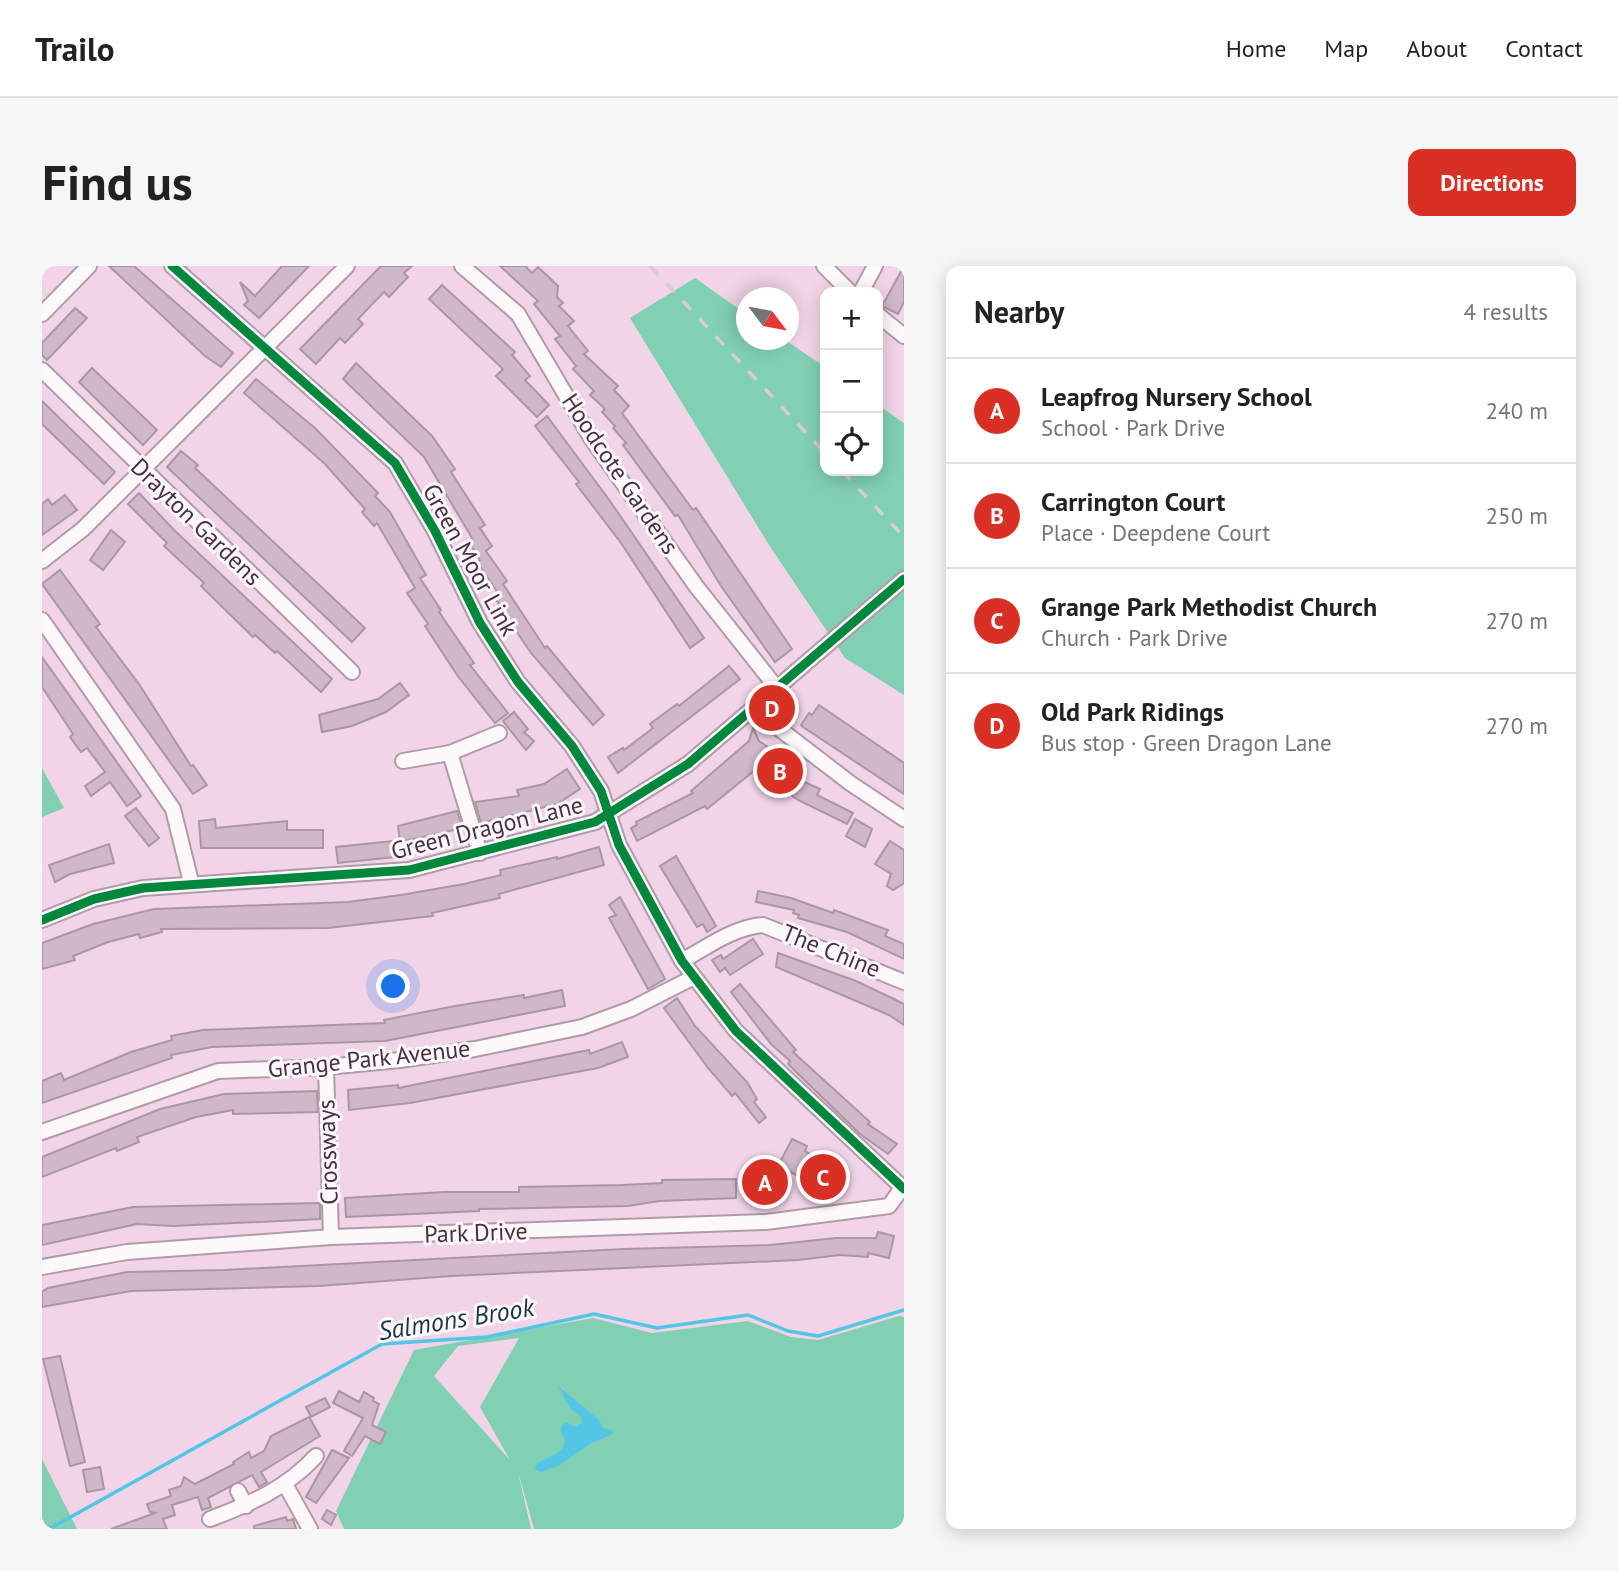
<!DOCTYPE html>
<html lang="en">
<head>
<meta charset="utf-8">
<style>
  :root { --surface:#fff; --page:#f6f6f6; --text:#222; --muted:#767676; --line:#e0e0e0; --accent:#d93025 }
  body { margin:0; font-family:"PT Sans",sans-serif; background:var(--page); color:var(--text) }
  .controls { position:absolute; right:21px; top:21px; display:grid; overflow:hidden; border-radius:14px; box-shadow:0 4px 18px #0003 }
  .controls button { width:63px; height:63px; display:grid; place-items:center; padding:0; border:0; border-bottom:2px solid var(--line); background:var(--surface); color:var(--text); font:35px sans-serif }
  .compass { position:absolute; left:694px; top:21px; width:63px; height:63px; border-radius:50%; background:var(--surface); box-shadow:0 4px 18px #0003; rotate:122deg }
  .you { position:absolute; left:352px; top:721px; width:24px; height:24px; margin:-18px; border:5px solid #fff; border-radius:50%; background:#1a73e8; box-shadow:0 0 0 10px #1a73e833 }
  .badge { display:grid; place-items:center; width:46px; height:46px; border-radius:50%; background:var(--accent); color:#fff; font-size:23px; font-weight:700 }
  .pin { position:absolute; translate:-50% -50%; border:4px solid #fff; box-shadow:0 2px 7px #0006 }
  .list { margin:0; padding:0; list-style:none }
  h2 { display:flex; justify-content:space-between; align-items:center; height:91px; margin:0; padding:0 28px; font-size:30px }
  h2 small { font-size:23px; font-weight:400; color:var(--muted) }
  .list li { display:grid; grid-template-columns:46px 1fr auto; gap:21px; align-items:center; box-sizing:border-box; height:105px; padding:0 28px; border-top:2px solid var(--line) }
  .list b { display:block; font-size:26px; white-space:nowrap }
  .list p { margin:0; font-size:23px; white-space:nowrap; color:var(--muted) }
  .list em { font-size:23px; font-style:normal; color:var(--muted) }
  .icon { flex:none; width:38px; height:38px; fill:none; stroke:currentColor; stroke-width:2; stroke-linecap:round; stroke-linejoin:round }
  .map { position:relative; flex:none; width:862px; height:1263px; overflow:hidden; border-radius:14px }
  header { display:flex; align-items:center; gap:42px; box-sizing:border-box; height:98px; padding:0 35px; background:var(--surface); border-bottom:2px solid var(--line) }
  header strong { font-size:33px }
  nav { display:flex; gap:38px; margin-inline-start:auto; font-size:24px }
  .intro { display:flex; align-items:center; justify-content:space-between; box-sizing:border-box; height:168px; padding:0 42px }
  h1 { margin:0; font-size:49px }
  .button { padding:18px 32px; border-radius:14px; background:var(--accent); color:#fff; font-size:24px; font-weight:700 }
  main { display:flex; gap:42px; padding:0 42px }
  aside { flex:1; background:var(--surface); border-radius:14px; box-shadow:0 4px 18px #0003 }
  .map>svg:first-child { display:block }
  .green { fill:#82d0b3; fill-rule:evenodd }
  .water { fill:#53c6e6 }
  .lines { fill:none; stroke-linecap:round; stroke-linejoin:round }
  .stream { stroke:#53c6e6; stroke-width:3.5 }
  .building { fill:#cfb8c8; stroke:#ac96a4; stroke-width:2 }
  .minor-casing { stroke:#b19ba9; stroke-width:18 }
  .minor { stroke:#fdf9fb; stroke-width:14 }
  .rail { stroke:#d5cdd3; stroke-width:3.5; stroke-dasharray:12 12; stroke-linecap:butt }
  .cycleway-casing { stroke:#fff9fd; stroke-width:13 }
  .cycleway { stroke:#00873e; stroke-width:9 }
  .labels { text-anchor:middle; stroke-width:6; stroke-linejoin:round; paint-order:stroke }
  .street-label { font-size:24px; fill:#473140; stroke:#fff9fd }
  .water-label { font-size:26px; font-style:italic; fill:#193740; stroke:#fff9fd }
</style>
</head>
<body>
<header>
<strong>Trailo</strong>
<nav><a>Home</a><a>Map</a><a>About</a><a>Contact</a></nav>
</header>
<div class="intro"><h1>Find us</h1><a class="button">Directions</a></div>
<main>
<div class="map">
<svg width="862" height="1263" viewBox="0 0 862 1263">
  <rect width="100%" height="100%" fill="#f1d4e7"/>
  <g class="green">
    <path d="M653,12L704,48V74H743L783,101V205H836V139L862,157V429L803,392L727,279L588,52Z"/>
    <path d="M0,502L22,542L0,551Z"/>
    <path d="M857,1050L862,1051V1263H492L476,1206L489,1263H302L294,1245L372,1084L551,1052L610,1067L706,1055L749,1071L776,1074ZM477,1072L438,1141L468,1194L392,1110L416,1080Z"/>
    <path d="M0,1193L35,1263H0Z"/>
  </g>
  <path class="water" d="M516,1120L557,1154L561,1162L570,1164L571,1168L548,1178L516,1200L499,1206L493,1203L495,1197L516,1187L522,1180C525,1170 512,1165 524,1156L534,1161L540,1157L539,1151L529,1143Z"/>
  <g class="lines">
    <path class="stream" d="M7,1263L340,1078L445,1071L552,1048L615,1062L706,1049L746,1065L776,1070L862,1044"/>
  </g>
  <g class="building">
    <path d="M67,0H92L191,87L179,101L163,90Z"/>
    <path d="M240,0H267L217,52L202,39L206,35L198,16L213,30Z"/>
    <path d="M339,0H370L362,7L366,11L347,31L342,26L316,53L321,58L303,77L298,72L274,98L258,83Z"/>
    <path d="M458,0H483L490,7L496,1L516,20L515,31L521,37L517,40L532,55L526,60L546,85L542,88L576,120L572,124L587,140L580,147L651,244L654,242L750,383L733,396L679,320L636,249L633,250L581,179L584,177L571,162L573,160L560,146L563,143L548,129L552,125L531,103L534,100L513,73L518,70L492,38L496,35Z"/>
    <path d="M862,0V36L856,48L840,40Z"/>
    <path d="M400,19L473,86L470,89L488,110L483,114L507,139L495,151L454,110L461,103L387,33Z"/>
    <path d="M33,42L45,52L5,94L0,89V77Z"/>
    <path d="M314,97L390,170L413,203L409,206L443,259L438,262L450,280L444,285L465,315L461,318L503,382L505,380L562,449L551,459L489,387L470,359L452,330L456,327L435,296L438,294L426,275L430,272L382,191L301,113Z"/>
    <path d="M50,102L115,164L101,179L37,116Z"/>
    <path d="M214,113L274,163L336,227L333,230L348,246L384,309L378,312L399,344L397,346L432,397L428,399L466,447L453,457L415,409L383,360L386,358L365,327L373,322L335,257L332,260L320,246L323,243L283,198L202,127Z"/>
    <path d="M0,135L73,206L62,218L0,158Z"/>
    <path d="M505,150L568,235L662,372L648,382L579,277L534,218L537,216L493,160Z"/>
    <path d="M139,185L156,199L153,202L323,362L310,376L125,201Z"/>
    <path d="M97,227L132,264L290,413L279,426L235,385L233,387L213,369L211,371L159,320L162,317L122,280L125,277L86,238Z"/>
    <path d="M23,229L35,244L0,269V238L6,233L10,239Z"/>
    <path d="M69,264L83,276L61,304L48,294Z"/>
    <path d="M18,304L58,358L54,361L97,418L149,500L151,499L165,519L151,528L0,318Z"/>
    <path d="M0,391L99,530L85,540L68,516L49,530L43,520L63,506L45,482L39,486L28,471L31,468L0,421Z"/>
    <path d="M687,400L698,413L576,507L566,491L581,482L582,484L611,462L608,458L635,438L637,440Z"/>
    <path d="M358,417L367,429L344,446L310,460L280,466L277,449L336,433Z"/>
    <path d="M777,439L862,497V528L761,461L759,459L767,447L770,449Z"/>
    <path d="M472,446L486,463L482,466L492,475L484,484L461,455Z"/>
    <path d="M711,462L717,475L763,506L758,514L778,523L775,529L811,547L805,558L756,534L713,504L665,543L663,540L595,575L589,562L595,559L594,556L651,527L649,525L707,475Z"/>
    <path d="M525,503L538,523L515,538L439,557L433,536L477,530L475,524L502,518Z"/>
    <path d="M94,542L117,572L107,580L83,550Z"/>
    <path d="M415,545L421,562L358,576L356,560Z"/>
    <path d="M173,553L174,562L245,555V564H281V582H159L157,555Z"/>
    <path d="M813,553L830,563L823,581L804,570Z"/>
    <path d="M351,575L353,591L296,597L294,581Z"/>
    <path d="M848,575L862,584V617L851,624L845,620L849,608L833,598Z"/>
    <path d="M67,578L72,597L28,608L13,616L7,599Z"/>
    <path d="M557,581L562,599L457,628L458,632L390,647L391,650L286,662L119,663L120,666L98,672L97,668L66,676L31,690L33,694L0,703V677L51,658L112,643L306,636L359,629L422,618L459,609L458,604L515,591V593Z"/>
    <path d="M634,590L674,660L665,666L661,658L655,661L618,600Z"/>
    <path d="M716,625L749,632L791,647L792,644L846,664L843,670L862,678V693L805,666L756,652L757,649L751,647L752,644L714,636Z"/>
    <path d="M578,631L623,713L606,723L567,652L574,649L567,639Z"/>
    <path d="M711,673L721,688L688,709L683,702L678,706L670,694L679,689L681,693Z"/>
    <path d="M736,687L814,715L852,733L862,738V759L847,749L734,701Z"/>
    <path d="M698,718L754,784L751,786L828,856L826,858L855,878L846,888L818,868L746,798L748,795L729,778L689,726Z"/>
    <path d="M520,724L523,740L343,775L170,781L129,789L130,792L0,837V815L19,807L22,814L89,786L130,774L129,770L161,764L343,757L342,754L413,740L482,729V732Z"/>
    <path d="M635,732L653,760L705,816L715,833L712,836L724,851L717,857L693,827L690,830L666,802L622,742Z"/>
    <path d="M580,776L586,791L556,802L368,837L307,844L306,824L356,819V822L547,784L548,788Z"/>
    <path d="M275,825L276,846L191,848V844L154,851L95,871L97,876L75,885L74,882L0,911V891L118,843L182,828Z"/>
    <path d="M750,873L765,880L763,885L775,892L773,896L794,907L785,925L739,901L720,920L711,909L731,891L737,898Z"/>
    <path d="M694,913V932L617,935L586,940L437,943V945L304,951L303,932L402,926H477V921L580,919L620,917V914Z"/>
    <path d="M278,937V953L131,960L95,958L0,979V959L91,941Z"/>
    <path d="M836,966L852,970L847,992L826,987V991L798,989L756,994L409,1010L277,1020L89,1025L0,1041V1026L6,1022L85,1006L183,1004L582,983L728,979L794,972H834Z"/>
    <path d="M18,1090L43,1196L28,1200L1,1093Z"/>
    <path d="M297,1125L317,1136L322,1126L332,1132L331,1135L337,1138L330,1159L344,1166L338,1178L323,1170L310,1190L302,1185L321,1152L291,1137Z"/>
    <path d="M283,1132L288,1141L269,1151L264,1141Z"/>
    <path d="M267,1151L278,1170L219,1206L225,1216L217,1221L210,1209L166,1232L169,1241L160,1244L156,1231L130,1239L133,1249L121,1253L125,1263H69L113,1247L108,1246L105,1238L129,1230L127,1224L139,1220L142,1211L153,1218L192,1198L191,1196L207,1186L209,1192L222,1185L229,1170Z"/>
    <path d="M290,1184L307,1192L274,1237L264,1231Z"/>
    <path d="M58,1201L62,1223L45,1226L41,1204Z"/>
    <path d="M285,1244L294,1249L289,1259L280,1253Z"/>
    <path d="M244,1251L245,1255L251,1253L254,1263H212V1260Z"/>
  </g>
  <g class="lines">
    <defs>
      <g id="minor">
        <path d="M130,0L353,197L393,265L438,357L476,416L530,480L559,525L577,579L640,695L694,765L862,923"/>
        <path d="M420,0L476,48L549,172L654,320L734,421"/>
        <path d="M782,0L808,26"/>
        <path d="M819,26L833,0"/>
        <path d="M0,48L47,0"/>
        <path d="M836,49L862,70"/>
        <path d="M0,104L310,406"/>
        <path d="M0,295L41,263L305,0"/>
        <path d="M0,354L131,543L149,616"/>
        <path d="M713,444L808,517L862,553"/>
        <path d="M408,487L438,587"/>
        <path d="M361,495L408,487L457,467"/>
        <path d="M0,654L52,633L101,622L367,604L553,556L646,498L862,313"/>
        <path d="M640,695C665,681 692,661 721,659L862,716"/>
        <path d="M284,801L289,971"/>
        <path d="M0,866L176,805L284,801L358,794L433,783L540,761L589,743L652,711"/>
        <path d="M0,1001L85,986L289,971L724,956L847,940L860,922"/>
        <path d="M243,1218L268,1263"/>
        <path d="M196,1225L204,1240"/>
        <path d="M168,1253C208,1238 245,1222 274,1190"/>
      </g>
    </defs>
    <use href="#minor" class="minor-casing"/>
    <use href="#minor" class="minor"/>
    <g class="rail">
      <path d="M608,0L783,187"/>
      <path d="M800,205L862,271"/>
    </g>
    <defs>
      <g id="cycleway">
        <path d="M130,0L353,197L393,265L438,357L476,416L530,480L559,525L577,579L640,695L694,765L862,923"/>
        <path d="M0,654L52,633L101,622L367,604L553,556L646,498L862,313"/>
      </g>
    </defs>
    <use href="#cycleway" class="cycleway-casing"/>
    <use href="#cycleway" class="cycleway"/>
  </g>
  <g class="labels">
    <g class="street-label">
      <text transform="translate(578 208) rotate(56)" y="8">Hoodcote Gardens</text>
      <text transform="translate(154 256) rotate(44)" y="8">Drayton Gardens</text>
      <text transform="translate(428 294) rotate(61)" y="8">Green Moor Link</text>
      <text transform="translate(445 562) rotate(-14)" y="8">Green Dragon Lane</text>
      <text transform="translate(789 685) rotate(22)" y="8">The Chine</text>
      <text transform="translate(327 793) rotate(-6)" y="8">Grange Park Avenue</text>
      <text transform="translate(286 886) rotate(-92)" y="8">Crossways</text>
      <text transform="translate(434 967) rotate(-2)" y="8">Park Drive</text>
    </g>
    <g class="water-label">
      <text transform="translate(414 1053) rotate(-9)" y="9">Salmons Brook</text>
    </g>
  </g>
</svg>
<div class="controls">
<button>+</button>
<button>−</button>
<button><svg class="icon" aria-label="locate" viewBox="0 0 24 24"><circle cx="12" cy="12" r="6"/><path d="M12 2v4M12 18v4M2 12h4M18 12h4"/></svg></button>
</div>
<svg class="compass" viewBox="-18 -18 36 36"><path d="M0-13l5 13h-10z" fill="#e53935"/><path d="M0 13l5-13h-10z" fill="#767676"/></svg>
<div class="you"></div>
<div class="pin badge" style="left:723px;top:916px">A</div>
<div class="pin badge" style="left:738px;top:505px">B</div>
<div class="pin badge" style="left:781px;top:911px">C</div>
<div class="pin badge" style="left:730px;top:442px">D</div>
</div>
<aside>
<h2>Nearby<small>4 results</small></h2>
<ul class="list">
<li><span class="badge">A</span><div><b>Leapfrog Nursery School</b><p>School · Park Drive</p></div><em>240 m</em></li>
<li><span class="badge">B</span><div><b>Carrington Court</b><p>Place · Deepdene Court</p></div><em>250 m</em></li>
<li><span class="badge">C</span><div><b>Grange Park Methodist Church</b><p>Church · Park Drive</p></div><em>270 m</em></li>
<li><span class="badge">D</span><div><b>Old Park Ridings</b><p>Bus stop · Green Dragon Lane</p></div><em>270 m</em></li>
</ul>
</aside>
</main>
</body>
</html>
